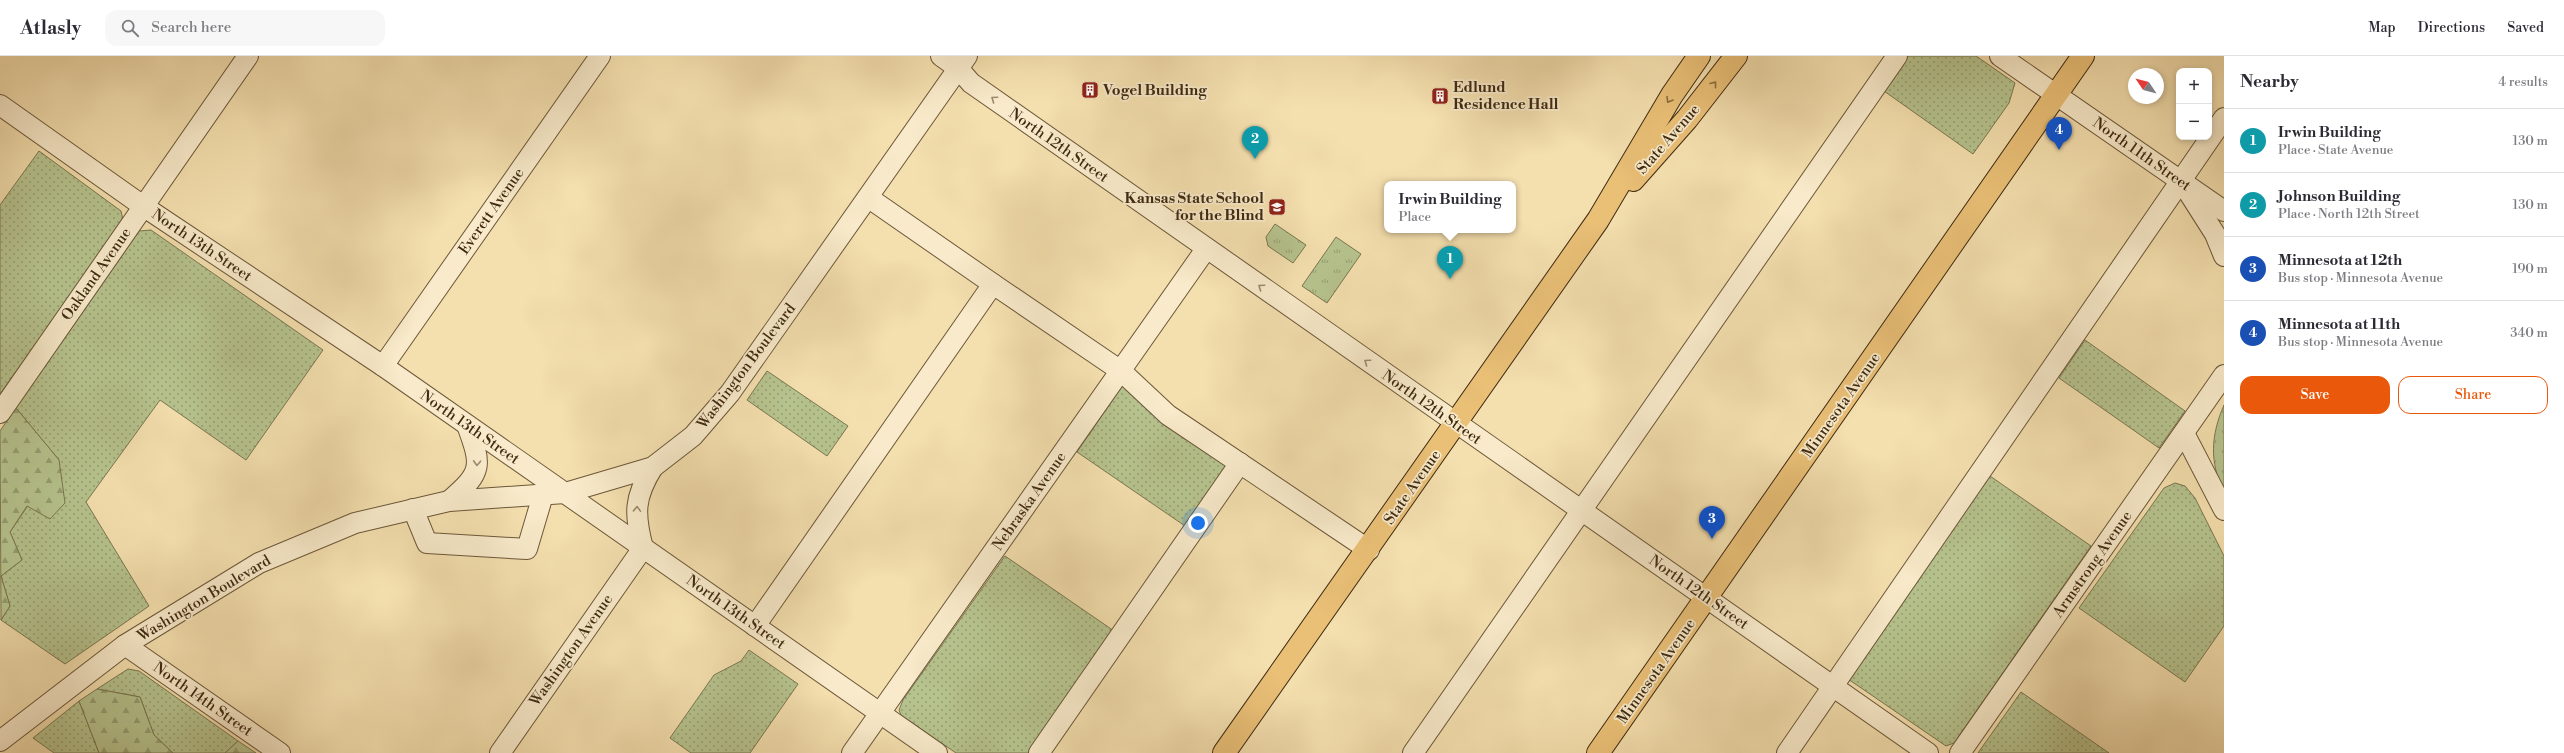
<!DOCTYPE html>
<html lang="en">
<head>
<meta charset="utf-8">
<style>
  :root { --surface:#fff; --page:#f7f7f7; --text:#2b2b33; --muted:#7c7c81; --line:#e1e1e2; --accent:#ea580c }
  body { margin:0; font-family:"Libre Bodoni",serif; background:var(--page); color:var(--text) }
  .controls { position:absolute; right:12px; top:12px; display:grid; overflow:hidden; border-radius:8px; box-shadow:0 2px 6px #0003 }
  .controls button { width:36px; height:36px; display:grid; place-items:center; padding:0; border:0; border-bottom:1px solid var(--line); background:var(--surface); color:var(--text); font:20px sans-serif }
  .compass { position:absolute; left:2128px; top:12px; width:36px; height:36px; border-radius:50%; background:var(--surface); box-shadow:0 2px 6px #0003; rotate:305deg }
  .you { position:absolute; left:1198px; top:467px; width:14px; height:14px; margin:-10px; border:3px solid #fff; border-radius:50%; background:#1a73e8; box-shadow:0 0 0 6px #1a73e833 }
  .badge { display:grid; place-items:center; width:26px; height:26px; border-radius:50%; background:var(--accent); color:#fff; font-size:13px; font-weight:700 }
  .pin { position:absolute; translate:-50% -33px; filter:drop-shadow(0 1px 2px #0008) }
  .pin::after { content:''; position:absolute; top:21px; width:14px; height:12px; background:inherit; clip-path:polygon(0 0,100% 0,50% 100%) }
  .popup { position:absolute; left:1384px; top:125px; width:132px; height:52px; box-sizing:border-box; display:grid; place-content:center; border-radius:8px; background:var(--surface); filter:drop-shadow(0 1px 3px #0005); font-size:13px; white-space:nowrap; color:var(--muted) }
  .popup b { font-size:15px; color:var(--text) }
  .popup::after { content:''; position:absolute; left:50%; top:100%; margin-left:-8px; border:8px solid transparent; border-top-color:var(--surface) }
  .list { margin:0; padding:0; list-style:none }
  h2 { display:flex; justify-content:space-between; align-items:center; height:52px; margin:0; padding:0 16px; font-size:17px }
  h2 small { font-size:13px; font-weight:400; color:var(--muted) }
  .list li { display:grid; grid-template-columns:26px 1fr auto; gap:12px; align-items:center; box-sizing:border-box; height:64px; padding:0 16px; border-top:1px solid var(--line) }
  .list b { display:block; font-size:15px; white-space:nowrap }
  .list p { margin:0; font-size:13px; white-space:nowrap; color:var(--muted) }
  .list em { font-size:13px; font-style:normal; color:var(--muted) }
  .actions { display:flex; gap:8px; padding:12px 16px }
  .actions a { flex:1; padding:9px 0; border:1px solid var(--accent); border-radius:12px; text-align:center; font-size:14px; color:var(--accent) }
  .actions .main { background:var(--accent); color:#fff }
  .icon { flex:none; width:22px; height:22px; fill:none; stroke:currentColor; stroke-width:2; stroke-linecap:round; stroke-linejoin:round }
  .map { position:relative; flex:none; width:2224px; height:697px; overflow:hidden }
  header { display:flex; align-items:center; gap:24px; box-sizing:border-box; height:56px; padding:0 20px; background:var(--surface); border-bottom:1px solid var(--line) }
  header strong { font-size:19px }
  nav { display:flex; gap:22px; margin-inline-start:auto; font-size:14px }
  .search { width:280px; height:36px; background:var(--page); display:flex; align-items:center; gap:10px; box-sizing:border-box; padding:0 14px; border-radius:12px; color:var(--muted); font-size:15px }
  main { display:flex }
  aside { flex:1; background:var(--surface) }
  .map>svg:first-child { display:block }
  .grass { fill:url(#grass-dots); stroke:#7a7650 }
  .forest { fill:url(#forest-firs); stroke:#7a7650 }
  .park { fill:url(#park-tufts); stroke:#7a7650 }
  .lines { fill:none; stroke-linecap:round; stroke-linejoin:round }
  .minor-casing { stroke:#6c5739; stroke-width:22 }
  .major-casing { stroke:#3e2a12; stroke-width:24 }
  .minor { stroke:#f8eaca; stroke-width:20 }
  .major { stroke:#eac077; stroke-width:22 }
  .oneway { stroke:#8b6e3f }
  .oneway2 { stroke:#9b8a6e }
  .labels { text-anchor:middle; stroke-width:3.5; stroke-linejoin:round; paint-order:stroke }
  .poi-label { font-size:15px; font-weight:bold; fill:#3e2a12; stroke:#f8eaca; text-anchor:start }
  .street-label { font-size:15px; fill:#3e2a12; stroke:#f8eaca }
</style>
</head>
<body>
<header>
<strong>Atlasly</strong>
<div class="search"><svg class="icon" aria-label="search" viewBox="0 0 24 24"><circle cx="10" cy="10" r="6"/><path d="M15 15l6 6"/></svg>Search here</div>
<nav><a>Map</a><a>Directions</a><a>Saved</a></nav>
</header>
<main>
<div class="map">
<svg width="2224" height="697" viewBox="0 0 2224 697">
  <defs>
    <pattern id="grass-dots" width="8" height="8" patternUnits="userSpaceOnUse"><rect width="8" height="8" fill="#b6c38e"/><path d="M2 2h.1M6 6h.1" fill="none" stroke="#959f73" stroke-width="1.8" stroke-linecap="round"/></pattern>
    <pattern id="forest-firs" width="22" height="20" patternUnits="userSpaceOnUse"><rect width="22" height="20" fill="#b6c38e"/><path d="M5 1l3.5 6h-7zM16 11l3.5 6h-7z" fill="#959f73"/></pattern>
    <pattern id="park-tufts" width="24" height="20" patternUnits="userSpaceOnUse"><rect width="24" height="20" fill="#b6c38e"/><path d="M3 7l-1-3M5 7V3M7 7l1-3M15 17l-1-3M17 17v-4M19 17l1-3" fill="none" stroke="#959f73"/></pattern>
  </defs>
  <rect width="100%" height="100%" fill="#f4dfae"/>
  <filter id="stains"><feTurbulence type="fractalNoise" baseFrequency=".005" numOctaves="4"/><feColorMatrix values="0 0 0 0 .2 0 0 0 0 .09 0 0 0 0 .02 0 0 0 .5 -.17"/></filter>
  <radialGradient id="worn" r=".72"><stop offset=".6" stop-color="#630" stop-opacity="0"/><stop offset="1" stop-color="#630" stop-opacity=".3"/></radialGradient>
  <g class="grass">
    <path d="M1908,0H1976L2015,27L2009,47L1973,98L1884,35Z"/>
    <path d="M39,95L121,155L123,164L0,338V149Z"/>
    <path d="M151,174L323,294L246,404L160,344L86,446L149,550L65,608L1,564L10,550L1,520L22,504L10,476L59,404L16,352L139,175Z"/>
    <path d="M2085,284L2185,355L2159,392L2059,322Z"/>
    <path d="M767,315L848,370L827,400L747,344Z"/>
    <path d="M1125,326L1232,409L1188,472L1077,396Z"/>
    <path d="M1990,420L2091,490L1954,687L1946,690L1848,623Z"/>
    <path d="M2175,427L2185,430L2195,442L2224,500V570L2185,626L2079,552L2164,432Z"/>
    <path d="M1005,500L1117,577L1034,697H956L901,659L899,654L903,644Z"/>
    <path d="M749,594L798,628L750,697H691L670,682L714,619L741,605Z"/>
    <path d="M128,613L139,615L238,685L225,697H173L154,679L140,641L97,633Z"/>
    <path d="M2021,636L2109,697H1978Z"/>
    <path d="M79,645L99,697H54L33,682Z"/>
  </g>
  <g class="forest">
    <path d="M16,352L59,404L65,447L50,463L27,450L10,476L22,504L1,520L10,550L1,564L0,375Z"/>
    <path d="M97,633L140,641L154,679L173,697H99L79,645Z"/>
    <path d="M238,685L256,697H225Z"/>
  </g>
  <g class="park">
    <path d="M1275,168L1306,189L1293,207L1268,190L1266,181Z"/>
    <path d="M1336,181L1361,198L1327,247L1302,230Z"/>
    <path d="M2224,349V436C2209,406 2211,379 2224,349Z"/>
  </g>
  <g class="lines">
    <defs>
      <g id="minor">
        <path d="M941,0L958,12L971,27C1289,252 1610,472 1928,697"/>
        <path d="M2000,0L2224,155"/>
        <path d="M0,49L143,150L383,310L937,697"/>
        <path d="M2187,134L2215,178L2224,200"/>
        <path d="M869,142L993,228"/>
        <path d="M383,310L600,0"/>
        <path d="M0,357L248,0"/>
        <path d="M2184,377L2224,454"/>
        <path d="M449,445C483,416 482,410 467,369"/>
        <path d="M413,453L427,487L527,493L543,439"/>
        <path d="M643,492C634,458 634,441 653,411"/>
        <path d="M755,570L993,228L1121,315L1168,359L1369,494"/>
        <path d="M125,589L280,697"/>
        <path d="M0,685L125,589L259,507L355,467L449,445L565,437L653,411L693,380L730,337L967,0"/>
        <path d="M500,697L643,492"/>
        <path d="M852,697L1206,193"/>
        <path d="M1039,697L1240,407"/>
        <path d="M1413,697L1897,0"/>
        <path d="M1787,697L2224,62"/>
        <path d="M1960,697L2224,319"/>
      </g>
      <g id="major">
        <path d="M1633,124L1687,63L1736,0"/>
        <path d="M1224,697L1598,164L1672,39L1699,0"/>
        <path d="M1598,697L2083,0"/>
      </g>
    </defs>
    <use href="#minor" class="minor-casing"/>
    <use href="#major" class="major-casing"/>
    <use href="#minor" class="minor"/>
    <use href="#major" class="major"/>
  </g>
  <defs><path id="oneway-chevron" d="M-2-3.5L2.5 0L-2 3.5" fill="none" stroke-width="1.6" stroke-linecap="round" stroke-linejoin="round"/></defs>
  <g class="oneway">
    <use href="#oneway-chevron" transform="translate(1714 28) rotate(-52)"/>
    <use href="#oneway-chevron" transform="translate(1669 44) rotate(121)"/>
  </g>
  <g class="oneway2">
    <use href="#oneway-chevron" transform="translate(994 43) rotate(-145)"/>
    <use href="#oneway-chevron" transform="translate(1261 231) rotate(-145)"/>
    <use href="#oneway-chevron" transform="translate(1367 306) rotate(-145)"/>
    <use href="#oneway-chevron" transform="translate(477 407) rotate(93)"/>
    <use href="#oneway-chevron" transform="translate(637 453) rotate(-88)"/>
  </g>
  <defs>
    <symbol id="building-square" viewBox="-11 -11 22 22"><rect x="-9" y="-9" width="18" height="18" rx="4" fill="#8f2418" stroke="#f8eaca"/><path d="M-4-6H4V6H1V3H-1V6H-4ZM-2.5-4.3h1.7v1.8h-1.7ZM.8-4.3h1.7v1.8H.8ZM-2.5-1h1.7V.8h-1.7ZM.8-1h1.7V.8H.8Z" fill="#fff"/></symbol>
    <symbol id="school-square" viewBox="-11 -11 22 22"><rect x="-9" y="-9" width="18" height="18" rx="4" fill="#8f2418" stroke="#f8eaca"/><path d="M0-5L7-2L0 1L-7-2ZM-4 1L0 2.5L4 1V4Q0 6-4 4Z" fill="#fff"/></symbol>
  </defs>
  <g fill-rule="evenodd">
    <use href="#building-square" x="1080" y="24" width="20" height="20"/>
    <use href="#building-square" x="1430" y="30" width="20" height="20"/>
    <use href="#school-square" x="1267" y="141" width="20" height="20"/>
  </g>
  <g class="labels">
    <g class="poi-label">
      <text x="1453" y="36">Edlund<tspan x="1453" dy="17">Residence Hall</tspan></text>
      <text x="1103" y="39">Vogel Building</text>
      <text x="1264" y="147" text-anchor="end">Kansas State School<tspan x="1264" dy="17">for the Blind</tspan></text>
    </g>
    <g class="street-label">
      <text transform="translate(1668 83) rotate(-49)" y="5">State Avenue</text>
      <text transform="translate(1059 89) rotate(35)" y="5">North 12th Street</text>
      <text transform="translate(2142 98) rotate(35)" y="5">North 11th Street</text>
      <text transform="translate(491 155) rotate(-55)" y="5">Everett Avenue</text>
      <text transform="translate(202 189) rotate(34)" y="5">North 13th Street</text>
      <text transform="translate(96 218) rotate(-55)" y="5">Oakland Avenue</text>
      <text transform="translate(746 310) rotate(-53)" y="5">Washington Boulevard</text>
      <text transform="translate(1841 349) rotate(-55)" y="5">Minnesota Avenue</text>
      <text transform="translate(1432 351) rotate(35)" y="5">North 12th Street</text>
      <text transform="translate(470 371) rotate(35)" y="5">North 13th Street</text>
      <text transform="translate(1412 431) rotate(-55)" y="5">State Avenue</text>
      <text transform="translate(1029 445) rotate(-55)" y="5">Nebraska Avenue</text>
      <text transform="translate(2092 508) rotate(-55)" y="5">Armstrong Avenue</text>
      <text transform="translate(1699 536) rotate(35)" y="5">North 12th Street</text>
      <text transform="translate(204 542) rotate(-31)" y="5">Washington Boulevard</text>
      <text transform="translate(736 556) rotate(35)" y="5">North 13th Street</text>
      <text transform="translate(571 594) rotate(-55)" y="5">Washington Avenue</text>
      <text transform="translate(1656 615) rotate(-55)" y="5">Minnesota Avenue</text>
      <text transform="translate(203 643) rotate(35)" y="5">North 14th Street</text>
    </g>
  </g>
  <rect width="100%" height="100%" filter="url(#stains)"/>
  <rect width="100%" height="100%" fill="url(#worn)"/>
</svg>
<div class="controls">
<button>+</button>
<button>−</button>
</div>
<svg class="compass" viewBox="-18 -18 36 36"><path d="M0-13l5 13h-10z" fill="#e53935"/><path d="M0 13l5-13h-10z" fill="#7c7c81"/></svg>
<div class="you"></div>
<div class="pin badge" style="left:1450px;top:223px;background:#0f9aa8">1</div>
<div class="popup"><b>Irwin Building</b>Place</div>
<div class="pin badge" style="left:1255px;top:103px;background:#0f9aa8">2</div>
<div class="pin badge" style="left:1712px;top:483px;background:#1a4fb4">3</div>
<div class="pin badge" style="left:2059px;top:94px;background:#1a4fb4">4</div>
</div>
<aside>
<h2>Nearby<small>4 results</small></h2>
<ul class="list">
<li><span class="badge" style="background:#0f9aa8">1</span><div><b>Irwin Building</b><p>Place · State Avenue</p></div><em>130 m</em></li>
<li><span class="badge" style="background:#0f9aa8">2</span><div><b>Johnson Building</b><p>Place · North 12th Street</p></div><em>130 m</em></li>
<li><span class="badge" style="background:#1a4fb4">3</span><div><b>Minnesota at 12th</b><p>Bus stop · Minnesota Avenue</p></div><em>190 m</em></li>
<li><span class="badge" style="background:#1a4fb4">4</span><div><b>Minnesota at 11th</b><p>Bus stop · Minnesota Avenue</p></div><em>340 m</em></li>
</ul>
<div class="actions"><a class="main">Save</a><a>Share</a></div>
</aside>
</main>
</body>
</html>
